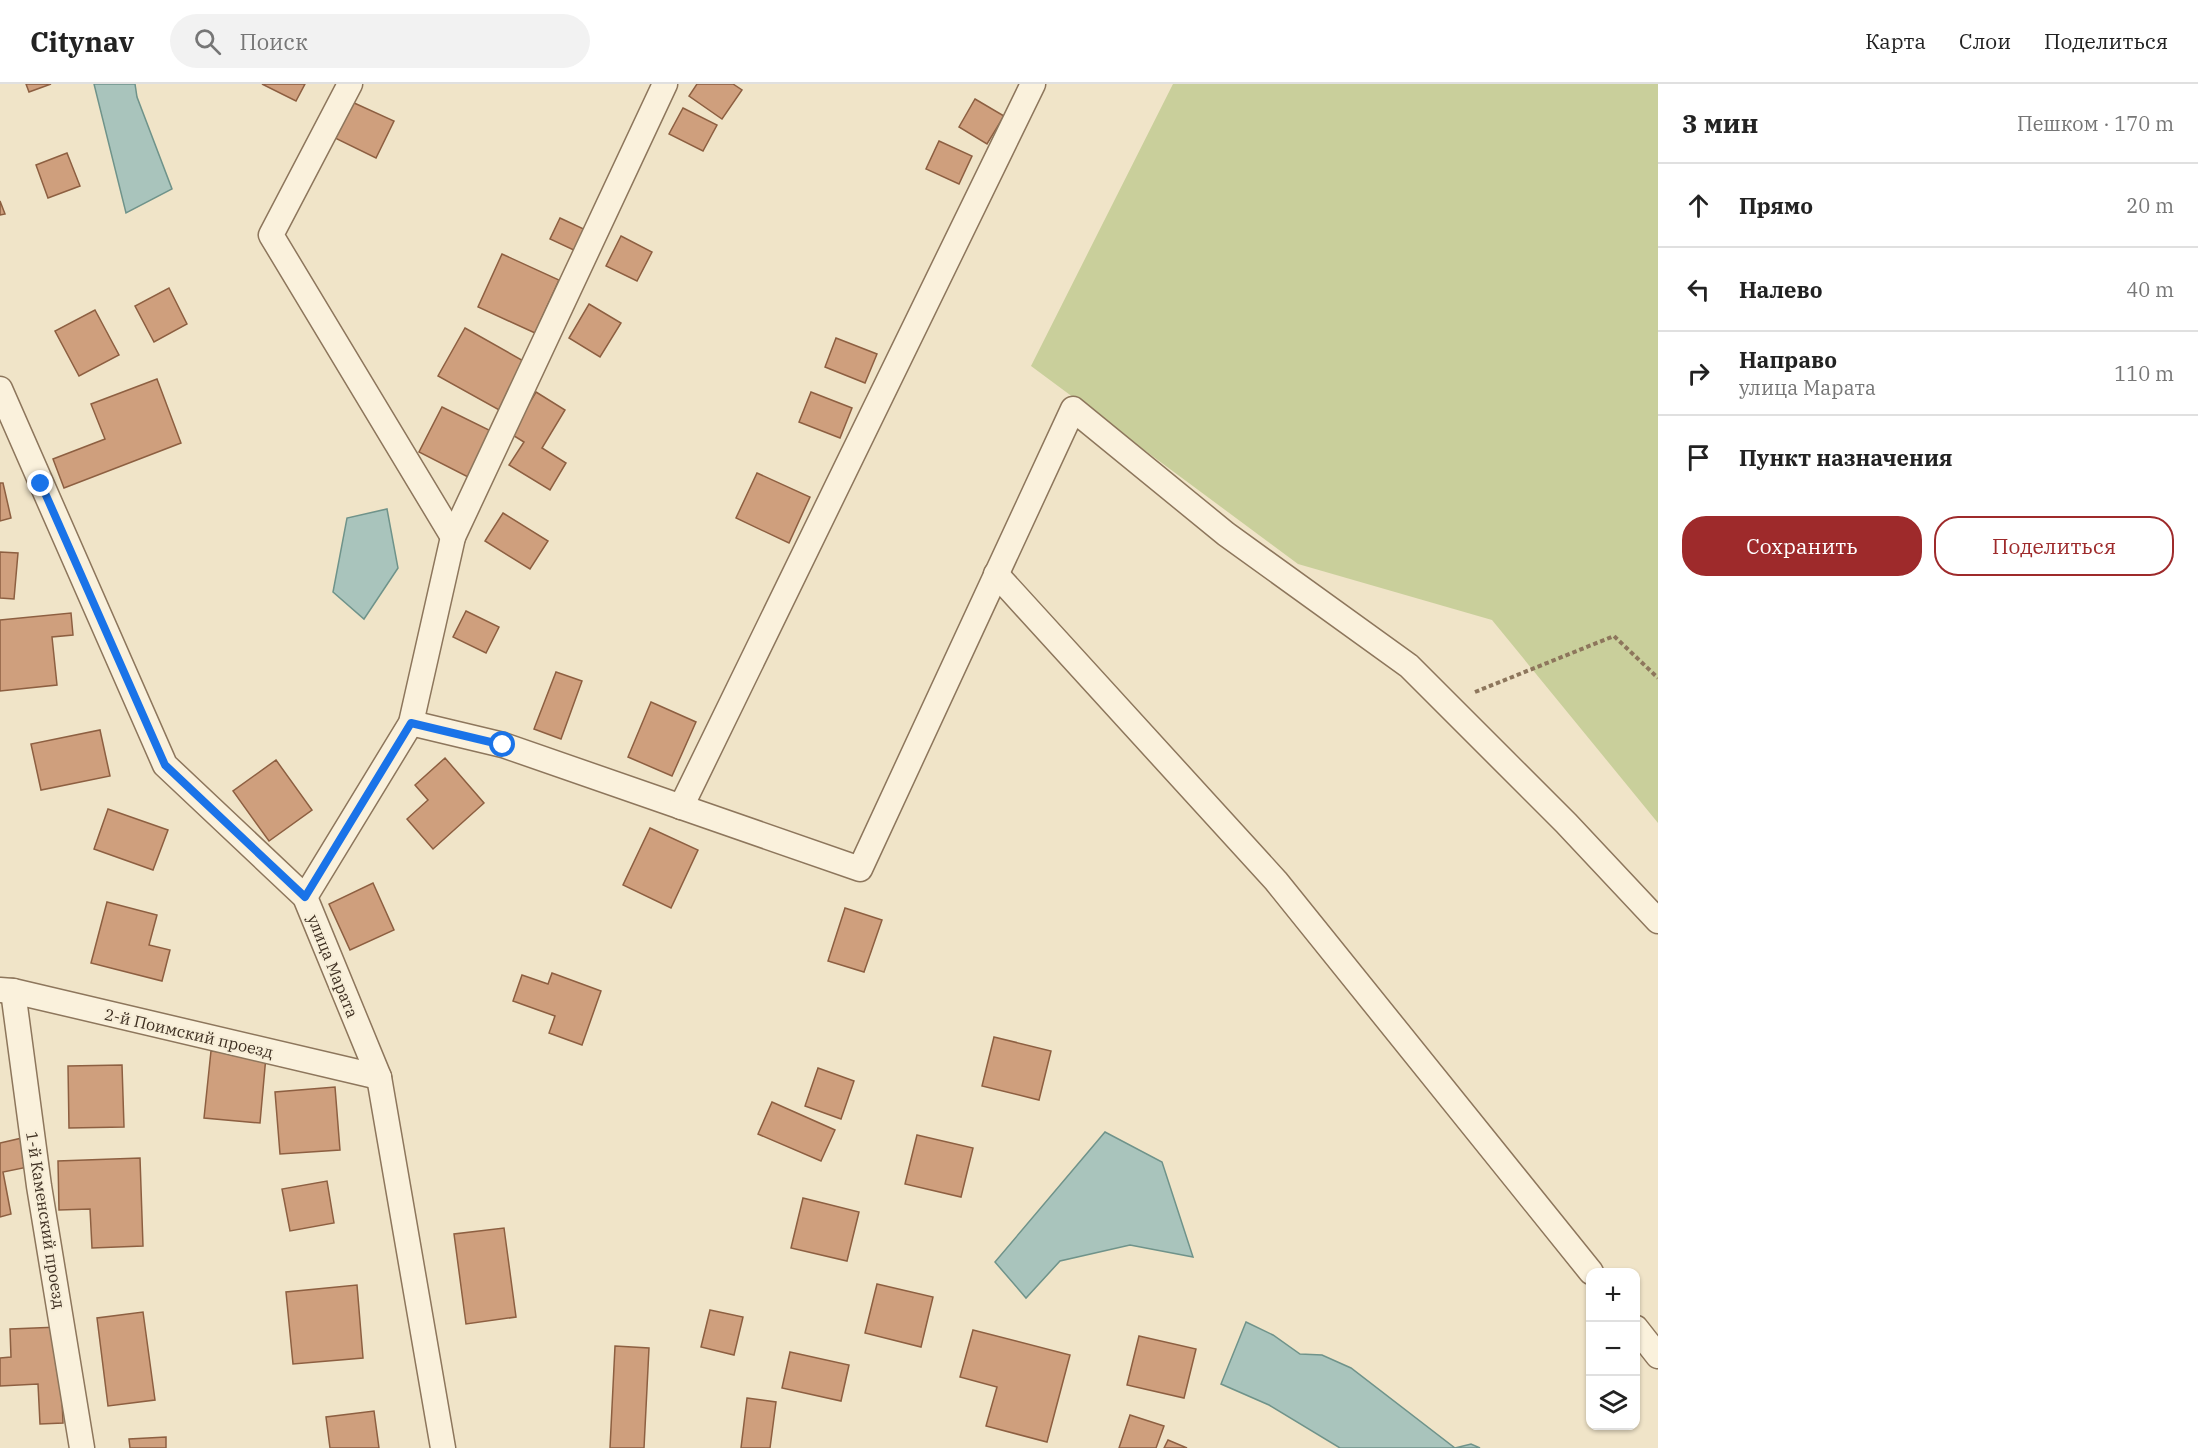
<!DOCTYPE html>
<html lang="ru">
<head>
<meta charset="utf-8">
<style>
  :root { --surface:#fff; --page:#f2f2f2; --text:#222; --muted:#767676; --line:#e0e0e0; --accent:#9e2a2b }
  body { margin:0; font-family:"IBM Plex Serif",serif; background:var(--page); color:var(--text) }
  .controls { position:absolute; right:18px; bottom:18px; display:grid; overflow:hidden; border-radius:12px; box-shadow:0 2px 4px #0004 }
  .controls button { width:54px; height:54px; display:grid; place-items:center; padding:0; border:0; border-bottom:2px solid var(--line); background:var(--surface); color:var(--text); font:30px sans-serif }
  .stop { position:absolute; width:18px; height:18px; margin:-14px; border:4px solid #1a73e8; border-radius:50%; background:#fff }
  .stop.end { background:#1a73e8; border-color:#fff; box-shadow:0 2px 6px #0008 }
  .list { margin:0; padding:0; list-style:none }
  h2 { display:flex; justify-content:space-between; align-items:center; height:78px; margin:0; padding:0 24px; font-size:26px }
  h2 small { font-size:20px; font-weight:400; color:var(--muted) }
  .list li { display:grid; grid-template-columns:39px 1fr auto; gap:18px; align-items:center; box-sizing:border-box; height:84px; padding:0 24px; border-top:2px solid var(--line) }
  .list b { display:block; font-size:22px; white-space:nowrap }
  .list p { margin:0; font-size:20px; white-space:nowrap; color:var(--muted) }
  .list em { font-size:20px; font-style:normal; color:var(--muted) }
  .actions { display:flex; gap:12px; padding:18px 24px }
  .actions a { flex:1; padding:14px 0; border:2px solid var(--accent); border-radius:24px; text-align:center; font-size:21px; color:var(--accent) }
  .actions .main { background:var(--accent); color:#fff }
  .icon { flex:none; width:33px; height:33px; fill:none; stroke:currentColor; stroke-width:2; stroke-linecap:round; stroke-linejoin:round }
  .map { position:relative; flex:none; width:1658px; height:1364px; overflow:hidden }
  header { display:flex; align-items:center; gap:36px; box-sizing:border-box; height:84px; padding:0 30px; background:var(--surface); border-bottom:2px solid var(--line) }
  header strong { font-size:28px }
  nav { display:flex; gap:33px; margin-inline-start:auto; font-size:21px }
  .search { width:420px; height:54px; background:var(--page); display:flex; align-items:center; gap:15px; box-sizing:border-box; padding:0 21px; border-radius:33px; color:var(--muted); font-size:22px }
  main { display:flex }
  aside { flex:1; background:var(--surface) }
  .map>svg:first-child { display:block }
  .green { fill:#c9cf9b }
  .water { fill:#a9c4bc; stroke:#6f938a; stroke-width:1.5 }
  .building { fill:#cf9f7d; stroke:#8d5f41; stroke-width:1.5 }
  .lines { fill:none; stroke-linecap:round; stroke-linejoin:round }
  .minor-casing { stroke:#8d765c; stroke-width:27 }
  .path { stroke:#8d765c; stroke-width:4; stroke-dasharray:4.5 3; stroke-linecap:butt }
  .minor { stroke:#faf1dc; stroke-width:24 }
  .route { stroke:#1a73e8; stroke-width:8 }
  .labels { text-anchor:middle; stroke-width:4.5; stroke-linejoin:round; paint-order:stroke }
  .street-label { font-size:16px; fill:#3d2e20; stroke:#f7eed8 }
</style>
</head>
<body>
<header>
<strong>Citynav</strong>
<div class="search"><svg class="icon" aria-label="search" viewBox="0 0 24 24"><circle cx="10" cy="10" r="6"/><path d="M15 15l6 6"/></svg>Поиск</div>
<nav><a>Карта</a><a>Слои</a><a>Поделиться</a></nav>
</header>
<main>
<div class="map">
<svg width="1658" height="1364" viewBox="0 0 1658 1364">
  <rect width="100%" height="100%" fill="#f0e4c8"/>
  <path class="green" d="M1173,0H1658V739L1492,536L1298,480L1031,282Z"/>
  <g class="water">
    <path d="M94,0H135L137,13L172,105L126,129Z"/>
    <path d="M387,425L398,484L364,535L333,508L347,434Z"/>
    <path d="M1105,1048L1162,1078L1193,1173L1130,1161L1060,1177L1026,1214L995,1178Z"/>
    <path d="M1246,1238L1273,1251L1300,1270L1322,1271L1351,1284L1455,1364L1471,1360L1480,1364H1340L1269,1321L1221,1300Z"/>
  </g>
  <g class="building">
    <path d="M26,0H51L29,8Z"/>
    <path d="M262,0H305L296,17Z"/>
    <path d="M697,0H733L742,6L722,35L689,12Z"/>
    <path d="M975,15L1004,32L987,60L959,43Z"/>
    <path d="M352,18L394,37L376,74L335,54Z"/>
    <path d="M683,24L717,41L703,67L669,50Z"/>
    <path d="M939,57L972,72L959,100L926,85Z"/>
    <path d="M67,69L80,102L48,114L36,81Z"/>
    <path d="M0,117L5,130L0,131Z"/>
    <path d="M560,134L588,147L578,168L550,155Z"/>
    <path d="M621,152L652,168L637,197L606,182Z"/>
    <path d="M502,170L559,196L535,249L478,223Z"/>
    <path d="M169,204L187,240L154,258L135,222Z"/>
    <path d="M589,220L621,239L600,273L569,254Z"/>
    <path d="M95,226L119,271L79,292L55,247Z"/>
    <path d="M465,244L527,279L501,327L438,292Z"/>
    <path d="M836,254L877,270L865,299L825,283Z"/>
    <path d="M157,295L181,359L64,404L53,375L105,355L91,320Z"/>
    <path d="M536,308L565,326L542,364L566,379L550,406L509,381L524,358L511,350Z"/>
    <path d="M811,308L852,324L840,354L799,338Z"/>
    <path d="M442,323L493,348L470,394L419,368Z"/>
    <path d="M757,389L810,413L789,459L736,434Z"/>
    <path d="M0,399H3L11,434L0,437Z"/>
    <path d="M503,429L548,457L530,485L485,457Z"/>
    <path d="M0,468L18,469L14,515L0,514Z"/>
    <path d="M466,527L499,543L486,569L453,553Z"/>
    <path d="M71,529L73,551L52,553L57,601L0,607V536Z"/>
    <path d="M556,588L582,597L561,655L534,645Z"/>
    <path d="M651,618L696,638L672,692L628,673Z"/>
    <path d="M100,646L110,692L41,706L31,660Z"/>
    <path d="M445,674L484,719L433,765L407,735L428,716L415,701Z"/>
    <path d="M276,676L312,726L269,757L233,707Z"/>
    <path d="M108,725L168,746L153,786L94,765Z"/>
    <path d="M650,744L698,766L671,824L623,801Z"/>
    <path d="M373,799L394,846L350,866L329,820Z"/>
    <path d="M107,818L157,831L149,861L170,866L162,897L91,879Z"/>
    <path d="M845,824L882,836L864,888L828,877Z"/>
    <path d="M552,889L601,907L582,961L549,949L555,932L513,917L522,891L548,900Z"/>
    <path d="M994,953L1051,967L1039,1016L982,1002Z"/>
    <path d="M211,967L266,972L260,1039L204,1034Z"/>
    <path d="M122,981L124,1043L69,1044L68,982Z"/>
    <path d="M818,984L854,997L841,1035L805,1022Z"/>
    <path d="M335,1003L340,1066L280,1070L275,1008Z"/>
    <path d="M772,1018L835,1046L821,1077L758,1050Z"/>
    <path d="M917,1051L973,1064L961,1113L905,1100Z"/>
    <path d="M22,1054L28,1083L3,1088L11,1130L0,1133V1059Z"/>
    <path d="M140,1074L143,1162L92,1164L90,1125L59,1126L58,1077Z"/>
    <path d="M327,1097L334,1139L290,1147L282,1105Z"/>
    <path d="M803,1114L859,1128L847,1177L791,1164Z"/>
    <path d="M504,1144L516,1233L466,1240L454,1150Z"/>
    <path d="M877,1200L933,1213L921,1263L865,1249Z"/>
    <path d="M357,1201L363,1274L293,1280L286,1208Z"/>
    <path d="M710,1226L743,1233L734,1271L701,1263Z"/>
    <path d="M143,1228L155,1316L108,1322L97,1234Z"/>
    <path d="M59,1243L63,1339L40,1340L38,1300L0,1302V1274L11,1273L10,1245Z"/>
    <path d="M973,1246L1070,1271L1047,1358L986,1342L997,1303L960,1293Z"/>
    <path d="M1139,1252L1196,1265L1184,1314L1127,1301Z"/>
    <path d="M615,1262L649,1264L644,1364H610Z"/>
    <path d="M790,1268L849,1281L841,1317L782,1304Z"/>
    <path d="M747,1314L776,1318L770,1364H741Z"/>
    <path d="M374,1327L379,1364H330L326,1333Z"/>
    <path d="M1130,1331L1164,1342L1156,1364H1119Z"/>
    <path d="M166,1353V1364H130L129,1355Z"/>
    <path d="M1168,1356L1187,1364H1164Z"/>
  </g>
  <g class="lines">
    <defs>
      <g id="minor">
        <path d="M350,0L271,151L453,453"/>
        <path d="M0,305L165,681L305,813L379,993L443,1364"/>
        <path d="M996,490L1276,797L1591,1188"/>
        <path d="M411,639L503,661L860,785L1073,325L1226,450L1409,582L1566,739L1658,837"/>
        <path d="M681,723L1033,0"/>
        <path d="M305,813L411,639L453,453L665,0"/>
        <path d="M0,906L13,907L379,993"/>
        <path d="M13,907L39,1102L82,1364"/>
        <path d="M1636,1244L1658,1272"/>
      </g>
    </defs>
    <use href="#minor" class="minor-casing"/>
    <path class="path" d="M1475,608L1614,552L1658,594"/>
    <use href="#minor" class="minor"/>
  </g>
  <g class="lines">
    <path class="route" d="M41,400L165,681L305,813L411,639L503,661"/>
  </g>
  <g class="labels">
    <g class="street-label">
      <text transform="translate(333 882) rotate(68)" y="6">улица Марата</text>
      <text transform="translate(189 949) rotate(13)" y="6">2-й Поимский проезд</text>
      <text transform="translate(46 1136) rotate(81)" y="6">1-й Каменский проезд</text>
    </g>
  </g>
</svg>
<div class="controls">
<button>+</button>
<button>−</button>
<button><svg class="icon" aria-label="layers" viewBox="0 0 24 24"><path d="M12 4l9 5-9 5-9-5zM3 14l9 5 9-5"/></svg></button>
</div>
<div class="stop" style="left:503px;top:661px"></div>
<div class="stop end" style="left:41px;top:400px"></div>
</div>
<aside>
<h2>3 мин<small>Пешком · 170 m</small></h2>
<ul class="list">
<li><svg class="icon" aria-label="ahead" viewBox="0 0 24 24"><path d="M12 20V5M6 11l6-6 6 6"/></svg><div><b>Прямо</b></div><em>20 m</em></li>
<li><svg class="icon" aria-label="left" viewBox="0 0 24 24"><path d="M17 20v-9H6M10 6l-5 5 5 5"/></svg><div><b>Налево</b></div><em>40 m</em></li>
<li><svg class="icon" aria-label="right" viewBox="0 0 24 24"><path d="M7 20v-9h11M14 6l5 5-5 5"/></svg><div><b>Направо</b><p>улица Марата</p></div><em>110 m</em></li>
<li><svg class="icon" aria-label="arrive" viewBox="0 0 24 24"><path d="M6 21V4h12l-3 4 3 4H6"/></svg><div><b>Пункт назначения</b></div></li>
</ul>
<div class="actions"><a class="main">Сохранить</a><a>Поделиться</a></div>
</aside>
</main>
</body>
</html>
